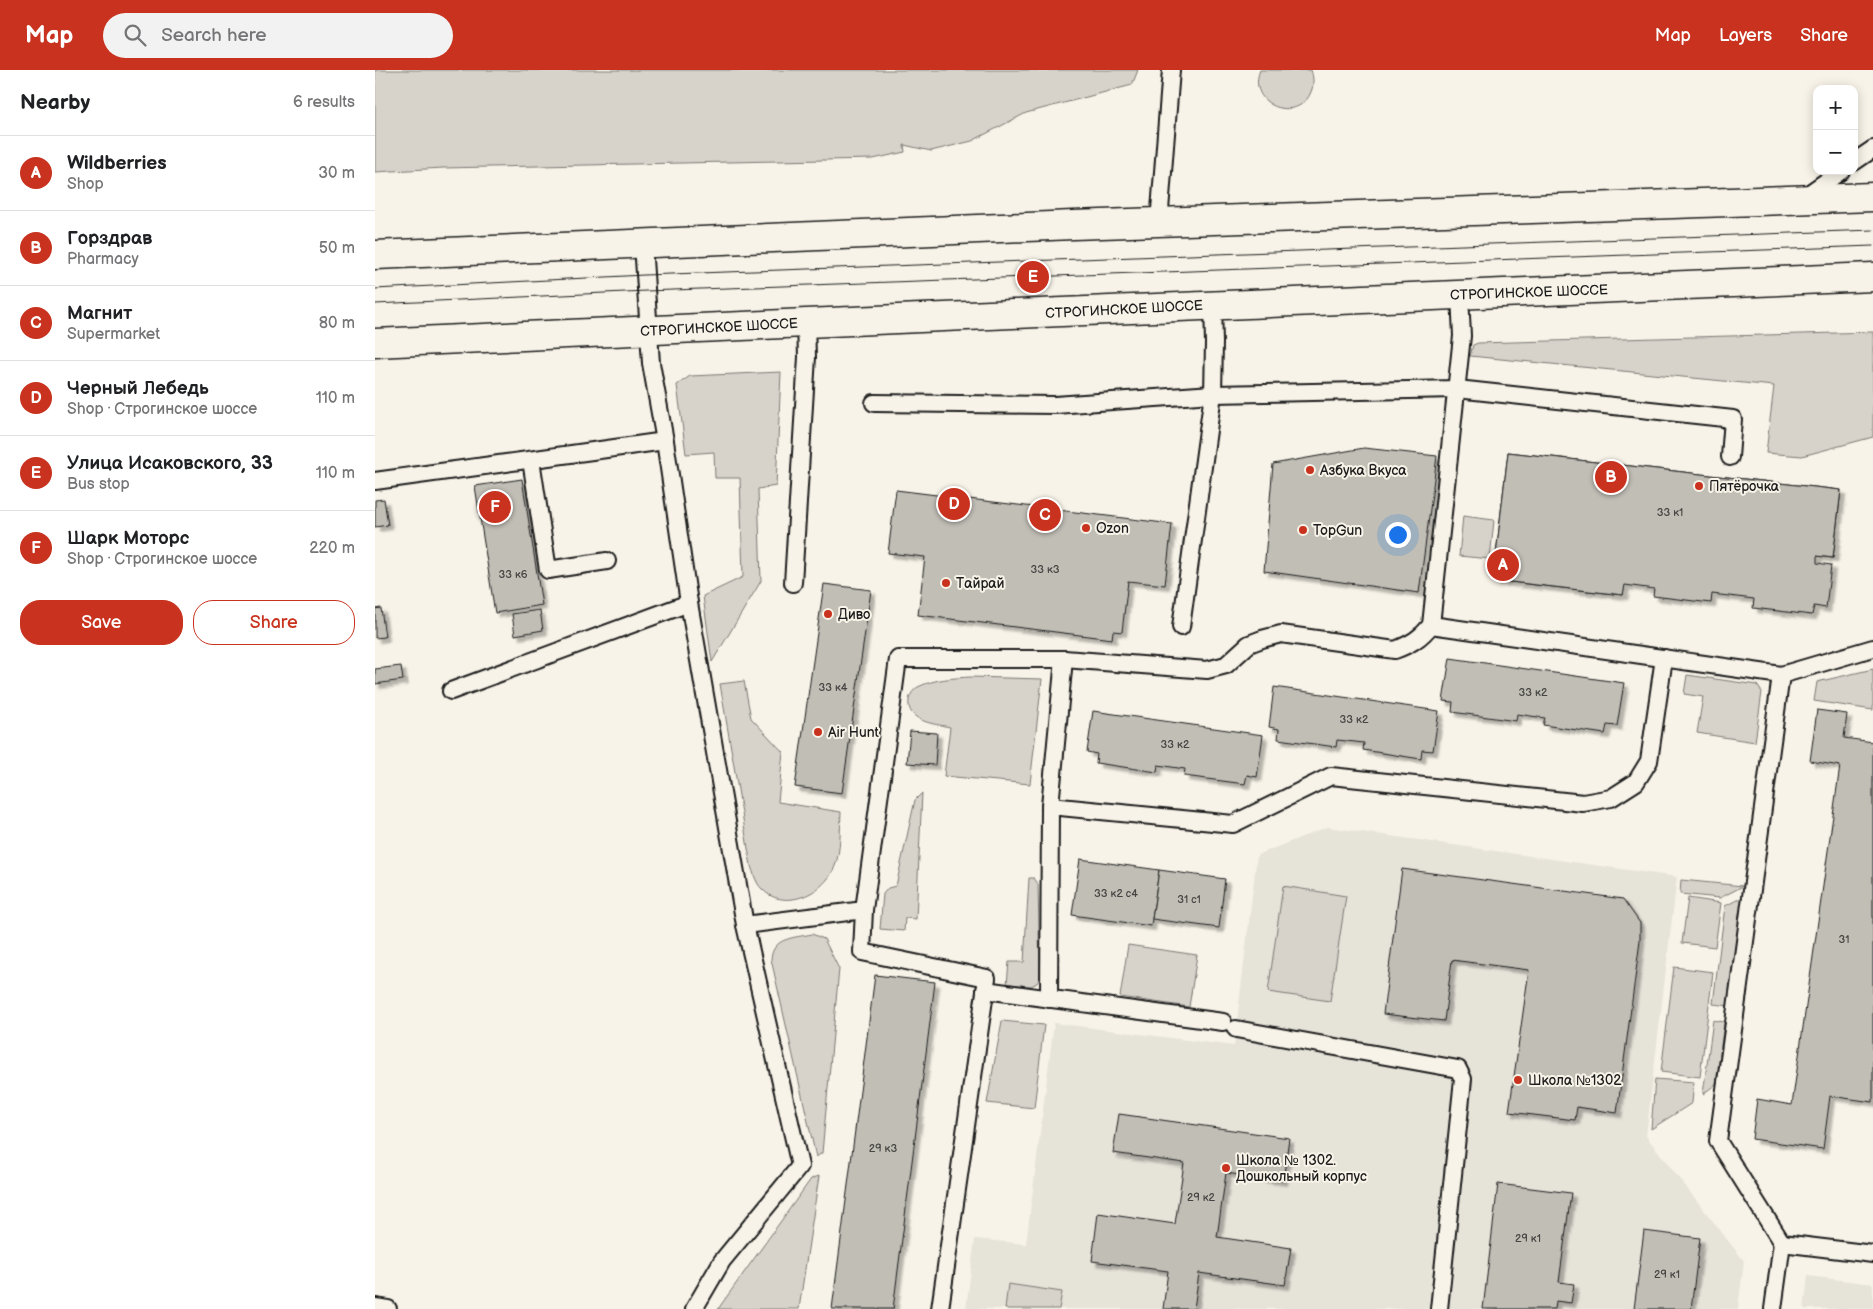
<!DOCTYPE html>
<html lang="en">
<head>
<meta charset="utf-8">
<style>
  :root { --surface:#fff; --page:#f2f2f2; --text:#202124; --muted:#757577; --line:#e0e0e0; --accent:#c8321e }
  body { margin:0; font-family:"Balsamiq Sans",sans-serif; background:var(--page); color:var(--text) }
  .controls { position:absolute; right:15px; top:15px; display:grid; overflow:hidden; border-radius:10px; box-shadow:0 2px 12px #0003 }
  .controls button { width:45px; height:45px; display:grid; place-items:center; padding:0; border:0; border-bottom:1px solid var(--line); background:var(--surface); color:var(--text); font:25px sans-serif }
  .you { position:absolute; left:1022px; top:464px; width:18px; height:18px; margin:-12px; border:4px solid #fff; border-radius:50%; background:#1a73e8; box-shadow:0 0 0 8px #1a73e833 }
  .badge { display:grid; place-items:center; width:32px; height:32px; border-radius:50%; background:var(--accent); color:#fff; font-size:16px; font-weight:700 }
  .pin { position:absolute; translate:-50% -50%; border:2px solid #fff; box-shadow:0 1px 5px #0006 }
  .list { margin:0; padding:0; list-style:none }
  h2 { display:flex; justify-content:space-between; align-items:center; height:65px; margin:0; padding:0 20px; font-size:21px }
  h2 small { font-size:16px; font-weight:400; color:var(--muted) }
  .list li { display:grid; grid-template-columns:32px 1fr auto; gap:15px; align-items:center; box-sizing:border-box; height:75px; padding:0 20px; border-top:1px solid var(--line) }
  .list b { display:block; font-size:19px; white-space:nowrap }
  .list p { margin:0; font-size:16px; white-space:nowrap; color:var(--muted) }
  .list em { font-size:16px; font-style:normal; color:var(--muted) }
  .actions { display:flex; gap:10px; padding:15px 20px }
  .actions a { flex:1; padding:11px 0; border:1px solid var(--accent); border-radius:20px; text-align:center; font-size:18px; color:var(--accent) }
  .actions .main { background:var(--accent); color:#fff }
  .icon { flex:none; width:28px; height:28px; fill:none; stroke:currentColor; stroke-width:2; stroke-linecap:round; stroke-linejoin:round }
  .map { position:relative; flex:none; width:1498px; height:1239px; overflow:hidden }
  header { display:flex; align-items:center; gap:30px; box-sizing:border-box; height:70px; padding:0 25px; background:var(--accent); color:#fff }
  header strong { font-size:24px }
  nav { display:flex; gap:28px; margin-inline-start:auto; font-size:18px }
  .search { width:350px; height:45px; background:var(--page); display:flex; align-items:center; gap:12px; box-sizing:border-box; padding:0 18px; border-radius:28px; color:var(--muted); font-size:19px }
  main { display:flex }
  aside { flex:1; background:var(--surface) }
  .map>svg:first-child { display:block }
  .built { fill:#e6e3d9 }
  .green { fill:#d7d3cb; stroke:#7a7874 }
  .building { fill:#c0beb5; stroke:#1c1c1c; filter:url(#shadow) }
  .lines { fill:none; stroke-linecap:round; stroke-linejoin:round }
  .service-casing { stroke:#1c1c1c; stroke-width:20 }
  .secondary-casing { stroke:#1c1c1c; stroke-width:31 }
  .service { stroke:#f7f3e8; stroke-width:16 }
  .secondary { stroke:#f7f3e8; stroke-width:28 }
  .tram { stroke:#1c1c1c; stroke-width:1 }
  .poi-dot { fill:#c8321e; stroke:#f7f3e8; stroke-width:2 }
  .labels { text-anchor:middle; stroke-width:4; stroke-linejoin:round; paint-order:stroke }
  .number-label { font-size:11px; fill:#454442 }
  .street-label { font-size:14px; fill:#1c1c1c; stroke:#f7f3e8 }
  .poi-label { font-size:14px; fill:#1c1c1c; stroke:#f7f3e8; text-anchor:start }
</style>
</head>
<body>
<header>
<strong>Map</strong>
<div class="search"><svg class="icon" aria-label="search" viewBox="0 0 24 24"><circle cx="10" cy="10" r="6"/><path d="M15 15l6 6"/></svg>Search here</div>
<nav><a>Map</a><a>Layers</a><a>Share</a></nav>
</header>
<main>
<aside>
<h2>Nearby<small>6 results</small></h2>
<ul class="list">
<li><span class="badge">A</span><div><b>Wildberries</b><p>Shop</p></div><em>30 m</em></li>
<li><span class="badge">B</span><div><b>Горздрав</b><p>Pharmacy</p></div><em>50 m</em></li>
<li><span class="badge">C</span><div><b>Магнит</b><p>Supermarket</p></div><em>80 m</em></li>
<li><span class="badge">D</span><div><b>Черный Лебедь</b><p>Shop · Строгинское шоссе</p></div><em>110 m</em></li>
<li><span class="badge">E</span><div><b>Улица Исаковского, 33</b><p>Bus stop</p></div><em>110 m</em></li>
<li><span class="badge">F</span><div><b>Шарк Моторс</b><p>Shop · Строгинское шоссе</p></div><em>220 m</em></li>
</ul>
<div class="actions"><a class="main">Save</a><a>Share</a></div>
</aside>
<div class="map">
<svg width="1498" height="1239" viewBox="0 0 1498 1239">
  <defs>
    <filter id="shadow"><feDropShadow dx="4.5" dy="4.5" stdDeviation="1" flood-color="#0004"/></filter>
  </defs>
  <rect width="100%" height="100%" fill="#f7f3e8"/>
  <filter id="ink" filterUnits="userSpaceOnUse"><feTurbulence type="fractalNoise" baseFrequency=".02" numOctaves="2"/><feDisplacementMap in="SourceGraphic" scale="10" xChannelSelector="R" yChannelSelector="G"/><feConvolveMatrix kernelMatrix="1 2 1 2 8 2 1 2 1" color-interpolation-filters="sRGB"/></filter>
  <g filter="url(#ink)">
    <g class="built">
      <path d="M952,757L1302,807L1271,1066L1369,1191L1363,1239H591L600,1169L651,1174L679,953L859,976L882,785Z"/>
      <path d="M1433,1206L1498,1214V1239H1429Z"/>
    </g>
    <g class="green">
      <path d="M0,0H763L757,15L651,43L597,71L556,81L529,75L530,82L498,89L68,98L0,102Z"/>
      <path d="M885,0H936C938,6 939,13 937,19C926,56 870,36 885,0Z"/>
      <path d="M1498,262V367L1427,386L1391,383L1399,316L1095,286L1098,275L1103,273Z"/>
      <path d="M406,302L401,416L383,419L386,511L337,592L328,526L368,507L365,408H340L339,382L311,384L302,315L315,306Z"/>
      <path d="M1088,446L1119,450L1115,489L1084,486Z"/>
      <path d="M1498,599V640L1439,631L1442,612Z"/>
      <path d="M1312,605L1382,615L1387,622L1380,672L1322,663L1328,627L1309,624Z"/>
      <path d="M596,607L667,609L655,714L569,706L575,657C560,654 531,652 534,630C535,625 538,620 543,617C559,609 578,608 596,607Z"/>
      <path d="M369,611L376,648L408,682L403,732L466,742C465,759 466,780 460,796C449,826 403,844 383,814C380,809 378,802 376,796L345,614Z"/>
      <path d="M547,723L541,849L530,848L529,861L505,859L508,824L513,818L521,816L540,730Z"/>
      <path d="M654,808H659L663,814L665,907L662,913L656,916L632,914L634,892H649Z"/>
      <path d="M1306,810L1368,816L1345,828L1305,824Z"/>
      <path d="M908,816L971,826L955,931L893,922Z"/>
      <path d="M1368,827L1354,936L1338,934L1350,836Z"/>
      <path d="M1313,828L1346,833L1340,877L1307,873Z"/>
      <path d="M437,864L449,869L464,899L447,1083L441,1087L396,889C398,867 419,868 437,864Z"/>
      <path d="M753,875L822,885L814,937L745,927Z"/>
      <path d="M1299,897L1338,902L1325,1007L1286,1002Z"/>
      <path d="M1338,950L1349,952L1341,1014L1328,1024Z"/>
      <path d="M627,951L669,955L659,1038L612,1033Z"/>
      <path d="M1280,1009L1319,1012L1317,1033L1276,1059Z"/>
      <path d="M444,1106L424,1239H343L436,1109Z"/>
      <path d="M633,1214L687,1222L684,1239H630Z"/>
    </g>
    <g class="building">
      <path d="M989,378L1062,386L1044,523L889,501L898,394Z"/>
      <path d="M1133,382L1466,420L1458,488L1256,463L1248,525L1118,510Z"/>
      <path d="M1133,382L1466,420L1458,488L1442,486V493L1456,495L1451,538L1439,536L1437,545L1378,538L1379,529L1337,524L1336,533L1278,526L1279,519L1250,515L1248,525L1118,510Z"/>
      <path d="M147,409L167,535L120,543L100,416Z"/>
      <path d="M521,420L797,454L790,515L753,511L747,562L738,561L737,569L543,545L550,487L513,483Z"/>
      <path d="M9,429L13,455L0,457V430Z"/>
      <path d="M449,514L496,520L467,723L420,717Z"/>
      <path d="M6,538L10,567L0,568V539Z"/>
      <path d="M165,540L168,560L140,565L137,544Z"/>
      <path d="M1075,588L1249,613L1242,656L1232,655L1230,664L1168,655L1170,648L1142,644L1141,651L1077,642L1078,632L1068,631Z"/>
      <path d="M26,596L28,610L0,614V599Z"/>
      <path d="M899,617L1064,641L1058,681L1047,680L1046,689L988,680L989,673L962,670L961,677L903,669L904,659L894,657Z"/>
      <path d="M1442,640L1472,644L1469,668L1498,672V1032L1455,1026L1448,1079L1377,1069L1382,1029L1417,1035L1465,696L1435,691Z"/>
      <path d="M718,641L888,665L882,707L872,705L870,714L809,706L810,699L783,695L782,702L721,693L722,684L712,682Z"/>
      <path d="M535,661L562,663L560,695L532,693Z"/>
      <path d="M705,789L784,800L776,856L697,845Z"/>
      <path d="M1027,799L1248,829L1265,853V871L1242,1043L1202,1037L1200,1050L1134,1042L1154,900L1077,890L1069,951L1008,944Z"/>
      <path d="M784,800L850,809L844,858L777,849Z"/>
      <path d="M500,905L560,912L555,952L518,1239H457Z"/>
      <path d="M744,1044L914,1068L908,1111L851,1103L842,1167L916,1178L910,1215L824,1203L819,1239H788L793,1201L717,1191L723,1143L800,1154L809,1093L738,1083Z"/>
      <path d="M1123,1114L1196,1123L1184,1212L1199,1214L1196,1233L1181,1231L1180,1239H1108Z"/>
      <path d="M1269,1161L1325,1168L1316,1239H1259Z"/>
    </g>
    <g class="lines">
      <defs>
        <g id="service">
          <path d="M1479,92L1498,79"/>
          <path d="M1429,127L1466,101"/>
          <path d="M784,153L796,0"/>
          <path d="M499,333L680,335L838,324L1082,319L1358,349L1355,387"/>
          <path d="M156,390L173,500L232,491"/>
          <path d="M0,411L290,371"/>
          <path d="M418,513L432,287L431,253"/>
          <path d="M314,533L370,855L425,1096L347,1191L319,1239"/>
          <path d="M1056,555L1406,605"/>
          <path d="M806,557L838,324L839,273L838,235"/>
          <path d="M76,621L314,533L290,371L276,293L268,174"/>
          <path d="M675,736L689,589"/>
          <path d="M489,840L487,882L612,908L565,1239"/>
          <path d="M370,855L489,840L523,589H689L832,600L851,595L874,574L887,569L906,564L1020,580C1036,574 1046,568 1056,555L1087,266L1085,225"/>
          <path d="M610,920L848,952"/>
          <path d="M674,929L675,736L858,754L956,706L1208,733L1236,728L1261,712L1274,691L1289,588"/>
          <path d="M861,959L1083,999L1088,1009L1064,1239"/>
          <path d="M1407,1173L1343,1071L1406,605L1498,578"/>
          <path d="M0,1237L13,1239"/>
          <path d="M1398,1239L1407,1173L1498,1184"/>
        </g>
        <g id="secondary">
          <path d="M0,185L698,155L1498,127"/>
          <path d="M0,273L431,253L1498,207"/>
        </g>
      </defs>
      <use href="#service" class="service-casing"/>
      <use href="#secondary" class="secondary-casing"/>
      <use href="#service" class="service"/>
      <use href="#secondary" class="secondary"/>
      <g class="tram">
        <path d="M0,219L269,205L1498,160"/>
        <path d="M0,234L271,221L1498,176"/>
      </g>
    </g>
  </g>
  <g class="poi-dot">
    <circle cx="935" cy="400" r="5"/>
    <circle cx="1324" cy="416" r="5"/>
    <circle cx="711" cy="458" r="5"/>
    <circle cx="928" cy="460" r="5"/>
    <circle cx="571" cy="513" r="5"/>
    <circle cx="453" cy="544" r="5"/>
    <circle cx="443" cy="662" r="5"/>
    <circle cx="1143" cy="1010" r="5"/>
    <circle cx="851" cy="1098" r="5"/>
  </g>
  <g class="labels">
    <g class="number-label">
      <text x="1295" y="446">33 к1</text>
      <text x="670" y="503">33 к3</text>
      <text x="138" y="508">33 к6</text>
      <text x="458" y="621">33 к4</text>
      <text x="1158" y="626">33 к2</text>
      <text x="979" y="653">33 к2</text>
      <text x="800" y="678">33 к2</text>
      <text x="741" y="827">33 к2 с4</text>
      <text x="814" y="833">31 с1</text>
      <text x="1469" y="873">31</text>
      <text x="508" y="1082">29 к3</text>
      <text x="826" y="1131">29 к2</text>
      <text x="1153" y="1172">29 к1</text>
      <text x="1292" y="1208">29 к1</text>
    </g>
    <g class="street-label">
      <text transform="translate(1154 222) rotate(-2)" y="5">СТРОГИНСКОЕ ШОССЕ</text>
      <text transform="translate(749 239) rotate(-3)" y="5">СТРОГИНСКОЕ ШОССЕ</text>
      <text transform="translate(344 257) rotate(-3)" y="5">СТРОГИНСКОЕ ШОССЕ</text>
    </g>
    <g class="poi-label">
      <text x="945" y="405">Азбука Вкуса</text>
      <text x="1334" y="421">Пятёрочка</text>
      <text x="721" y="463">Ozon</text>
      <text x="938" y="465">TopGun</text>
      <text x="581" y="518">Тайрай</text>
      <text x="463" y="549">Диво</text>
      <text x="453" y="667">Air Hunt</text>
      <text x="1153" y="1015">Школа №1302</text>
      <text x="861" y="1095">Школа № 1302.<tspan x="861" dy="16">Дошкольный корпус</tspan></text>
    </g>
  </g>
</svg>
<div class="controls">
<button>+</button>
<button>−</button>
</div>
<div class="you"></div>
<div class="pin badge" style="left:1128px;top:495px">A</div>
<div class="pin badge" style="left:1236px;top:407px">B</div>
<div class="pin badge" style="left:670px;top:445px">C</div>
<div class="pin badge" style="left:579px;top:434px">D</div>
<div class="pin badge" style="left:658px;top:207px">E</div>
<div class="pin badge" style="left:120px;top:437px">F</div>
</div>
</main>
</body>
</html>
